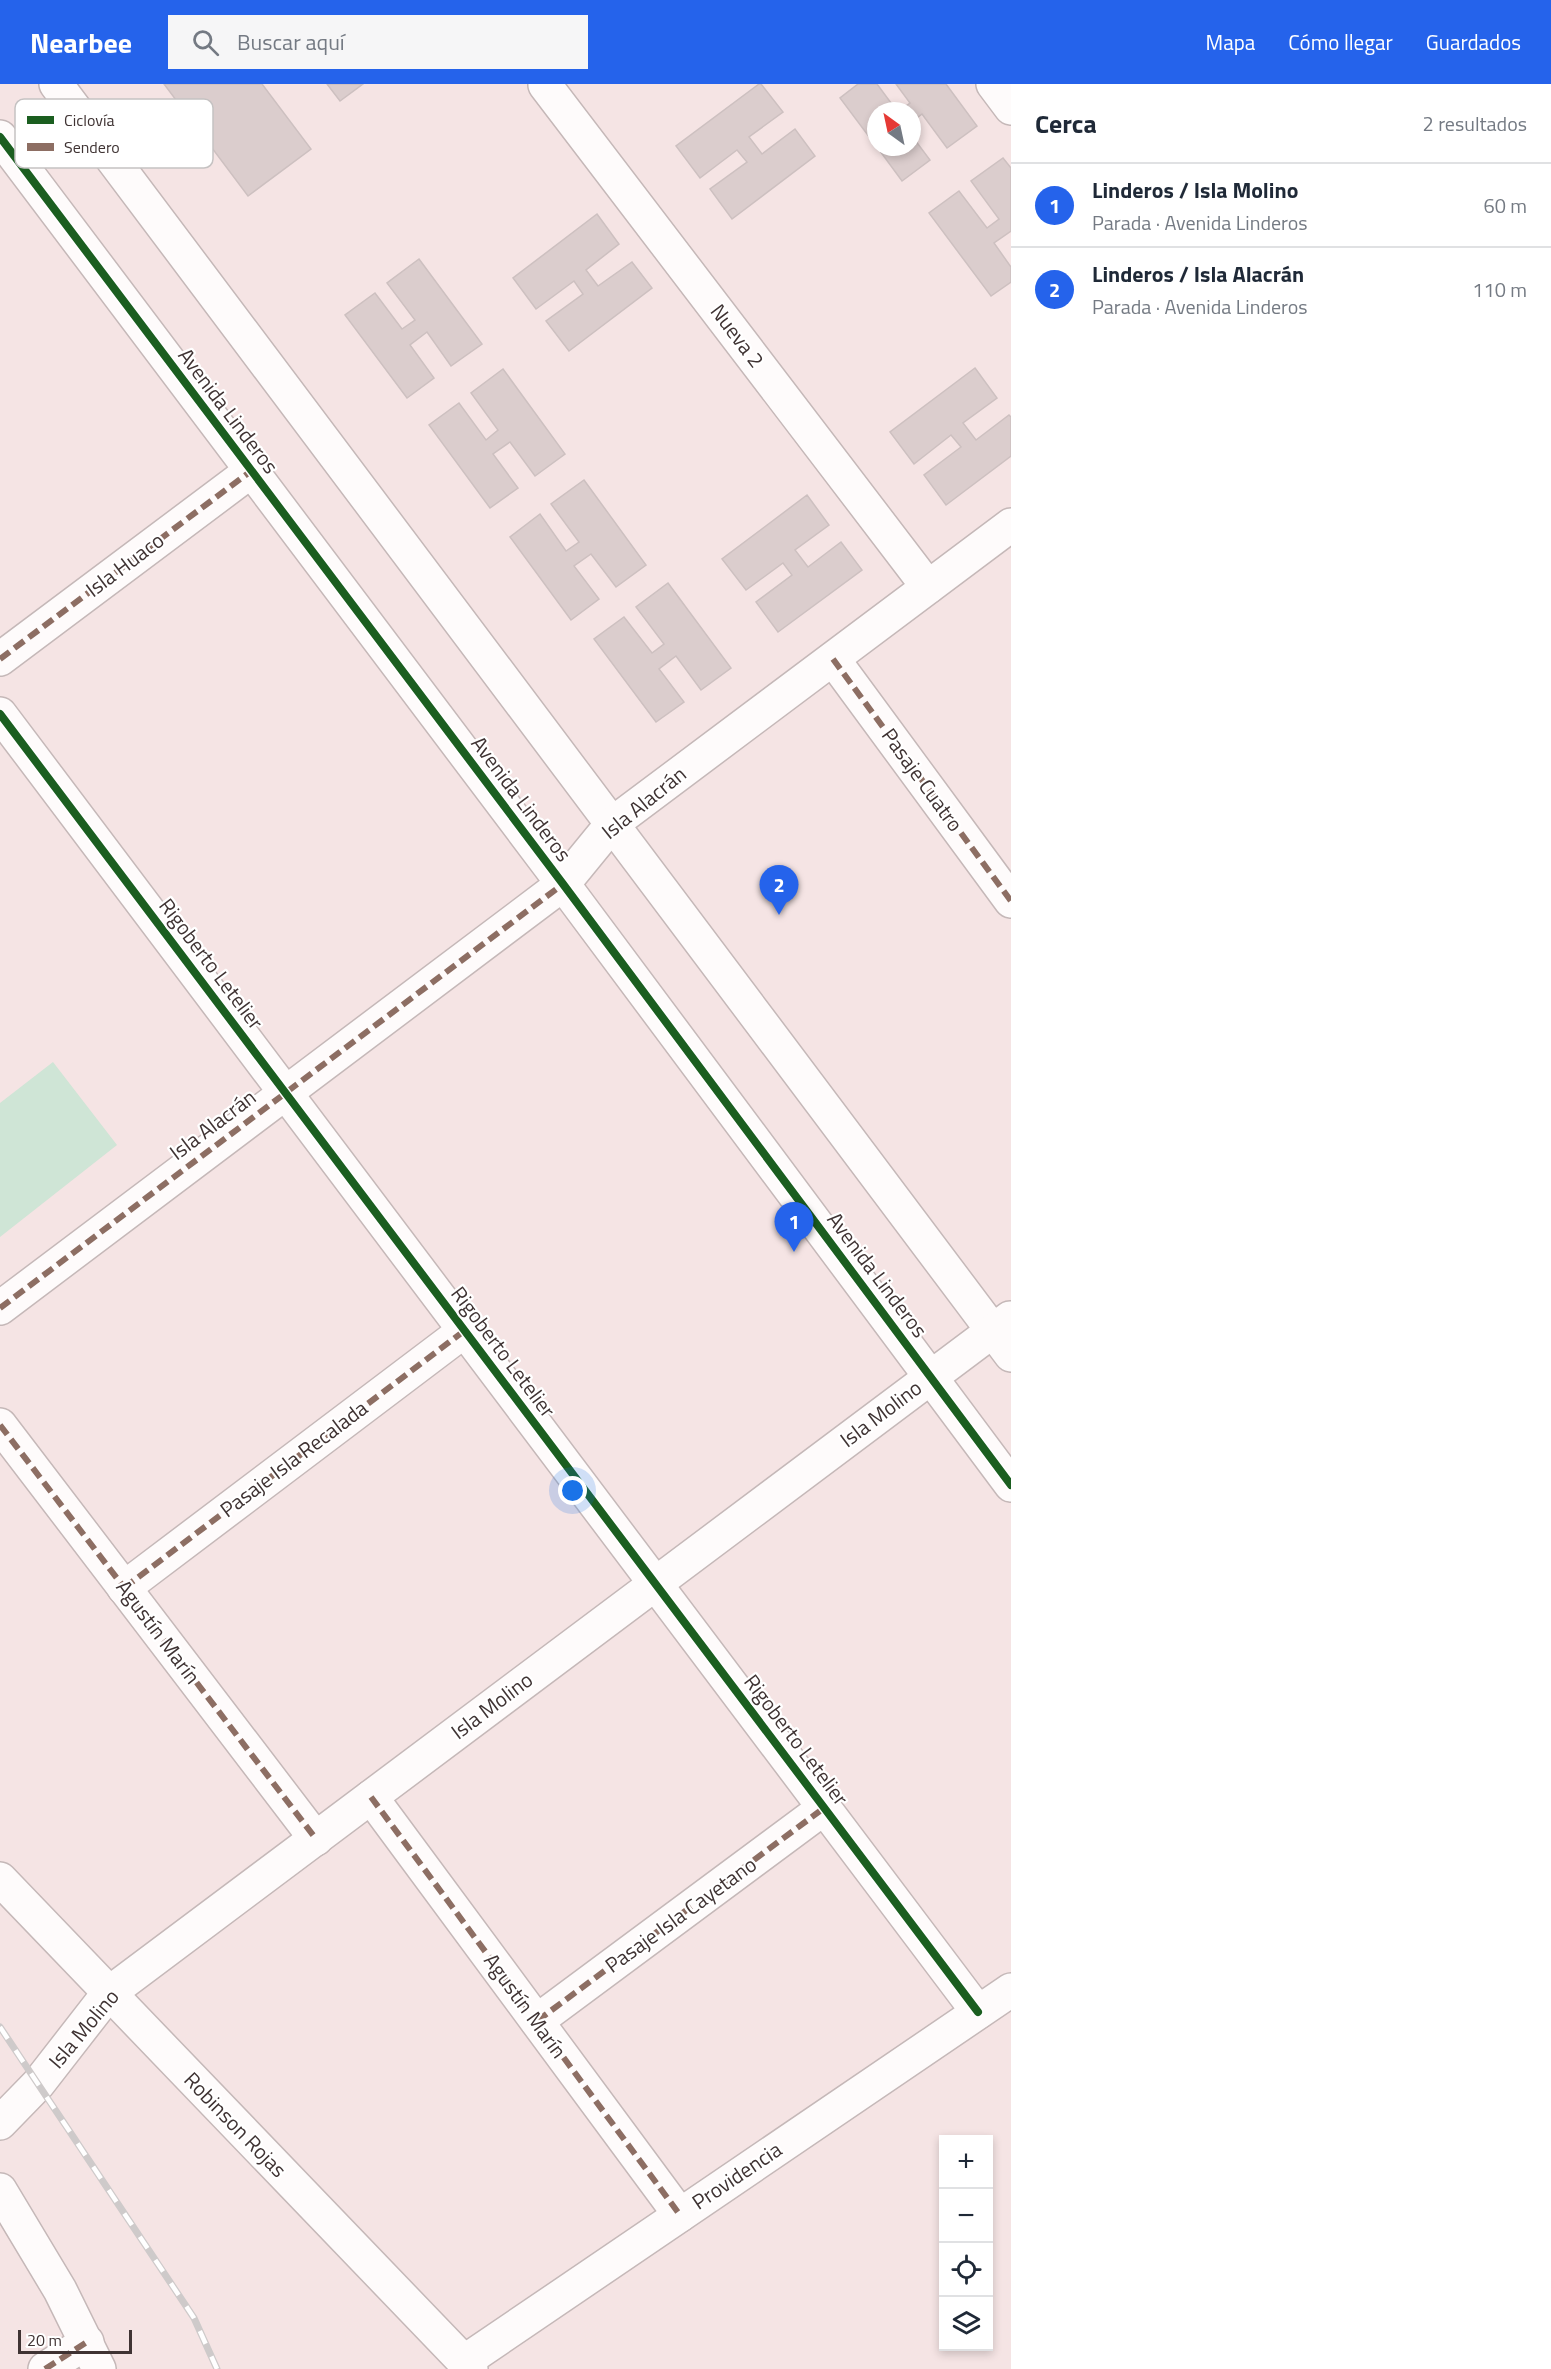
<!DOCTYPE html>
<html lang="es">
<head>
<meta charset="utf-8">
<style>
  :root { --surface:#fff; --page:#f6f6f7; --text:#1f2937; --muted:#747a83; --line:#e0e1e3; --accent:#2563eb }
  body { margin:0; font-family:"Titillium Web",sans-serif; background:var(--page); color:var(--text) }
  .controls { position:absolute; right:18px; bottom:18px; display:grid; overflow:hidden; border-radius:0px; box-shadow:0 3px 9px #0003 }
  .controls button { width:54px; height:54px; display:grid; place-items:center; padding:0; border:0; border-bottom:2px solid var(--line); background:var(--surface); color:var(--text); font:30px sans-serif }
  .compass { position:absolute; left:867px; top:18px; width:54px; height:54px; border-radius:50%; background:var(--surface); box-shadow:0 3px 9px #0003; rotate:327deg }
  .scale { position:absolute; left:18px; bottom:15px; width:114px; box-sizing:border-box; padding-left:6px; border:3px solid #3f3333; border-top:0; font-size:16px; line-height:21px; white-space:nowrap; color:#3f3333; -webkit-text-stroke:4px #fff; paint-order:stroke }
  .you { position:absolute; left:573px; top:1407px; width:21px; height:21px; margin:-15px; border:4px solid #fff; border-radius:50%; background:#1a73e8; box-shadow:0 0 0 9px #1a73e833 }
  .badge { display:grid; place-items:center; width:39px; height:39px; border-radius:50%; background:var(--accent); color:#fff; font-size:20px; font-weight:700 }
  .pin { position:absolute; translate:-50% -50px; filter:drop-shadow(0 2px 3px #0008) }
  .pin::after { content:''; position:absolute; top:32px; width:21px; height:18px; background:inherit; clip-path:polygon(0 0,100% 0,50% 100%) }
  .list { margin:0; padding:0; list-style:none }
  h2 { display:flex; justify-content:space-between; align-items:center; height:78px; margin:0; padding:0 24px; font-size:26px }
  h2 small { font-size:20px; font-weight:400; color:var(--muted) }
  .list li { display:grid; grid-template-columns:39px 1fr auto; gap:18px; align-items:center; box-sizing:border-box; height:84px; padding:0 24px; border-top:2px solid var(--line) }
  .list b { display:block; font-size:22px; white-space:nowrap }
  .list p { margin:0; font-size:20px; white-space:nowrap; color:var(--muted) }
  .list em { font-size:20px; font-style:normal; color:var(--muted) }
  .icon { flex:none; width:33px; height:33px; fill:none; stroke:currentColor; stroke-width:2; stroke-linecap:round; stroke-linejoin:round }
  .map { position:relative; flex:none; width:1011px; height:2285px; overflow:hidden }
  header { display:flex; align-items:center; gap:36px; box-sizing:border-box; height:84px; padding:0 30px; background:var(--accent); color:#fff }
  header strong { font-size:28px }
  nav { display:flex; gap:33px; margin-inline-start:auto; font-size:21px }
  .search { width:420px; height:54px; background:var(--page); display:flex; align-items:center; gap:15px; box-sizing:border-box; padding:0 21px; border-radius:0px; color:var(--muted); font-size:22px }
  main { display:flex }
  aside { flex:1; background:var(--surface) }
  .map>svg:first-child { display:block }
  .green { fill:#cfe5d6 }
  .building { fill:#dbcdcd; stroke:#cdc0c0; stroke-width:1.5 }
  .lines { fill:none; stroke-linecap:round; stroke-linejoin:round }
  .minor-casing { stroke:#c5b8b8; stroke-width:36 }
  .minor { stroke:#fefbfb; stroke-width:33 }
  .rail-casing { stroke:#cecaca; stroke-width:7 }
  .rail { stroke:#fff; stroke-width:4.5; stroke-dasharray:14; stroke-linecap:butt }
  .quiet { stroke:#8d6e63; stroke-width:6; stroke-dasharray:12 6; stroke-linecap:butt }
  .cycleway-casing { stroke:#fff; stroke-width:11 }
  .cycleway { stroke:#1b5e20; stroke-width:8 }
  .labels { text-anchor:middle; stroke-width:4.5; stroke-linejoin:round; paint-order:stroke }
  .street-label { font-size:21px; fill:#3f3333; stroke:#fff }
  .key { fill:#fff; stroke:#c5c2c2; stroke-width:1.5 }
  .key-label { font-size:16px; fill:#3f3333 }
</style>
</head>
<body>
<header>
<strong>Nearbee</strong>
<div class="search"><svg class="icon" aria-label="search" viewBox="0 0 24 24"><circle cx="10" cy="10" r="6"/><path d="M15 15l6 6"/></svg>Buscar aquí</div>
<nav><a>Mapa</a><a>Cómo llegar</a><a>Guardados</a></nav>
</header>
<main>
<div class="map">
<svg width="1011" height="2285" viewBox="0 0 1011 2285">
  <rect width="100%" height="100%" fill="#f5e4e4"/>
  <path class="green" d="M53,978L117,1061L0,1153V1019Z"/>
  <g class="building">
    <path d="M164,0H262L311,65L248,112Z"/>
    <path d="M327,0H363L340,17Z"/>
    <path d="M759,0H761L783,28L749,53L762,70L795,45L815,72L732,135L710,105L747,78L737,66L700,94L676,62Z"/>
    <path d="M858,0H877L897,27H876V62L840,14Z"/>
    <path d="M896,0H946L977,42L947,64L922,30L912,38V27H899L910,19Z"/>
    <path d="M912,52L930,76L902,97L877,63H912Z"/>
    <path d="M1003,74L1011,84V147L994,159L1011,183V198L991,212L929,129L959,107L987,144L999,135L971,97Z"/>
    <path d="M597,130L619,160L586,186L598,202L632,178L652,204L569,267L546,237L583,210L574,197L536,225L513,194Z"/>
    <path d="M419,175L482,260L451,282L427,248L410,261L434,294L407,314L345,231L375,209L402,245L415,236L387,199Z"/>
    <path d="M975,284L997,314L963,339L976,356L1009,331L1011,333V372L946,421L924,391L961,363L951,351L914,380L890,348Z"/>
    <path d="M503,285L565,370L535,392L510,358L493,370L518,404L490,424L429,341L459,319L486,356L498,346L471,309Z"/>
    <path d="M584,396L646,481L616,503L591,470L574,482L599,515L571,536L510,453L540,430L566,467L579,458L551,420Z"/>
    <path d="M807,411L829,441L795,466L808,483L841,458L862,486L778,548L756,518L792,491L783,479L746,506L722,475Z"/>
    <path d="M668,499L731,584L701,606L676,572L659,585L684,618L656,638L594,555L624,533L652,569L664,560L636,523Z"/>
  </g>
  <g class="lines">
    <defs>
      <g id="minor">
        <path d="M56,0L1011,1271"/>
        <path d="M993,0L1011,24"/>
        <path d="M545,1L928,503"/>
        <path d="M0,53L563,800L1011,1401"/>
        <path d="M0,575L251,387"/>
        <path d="M833,575L1011,817"/>
        <path d="M0,630L978,1928"/>
        <path d="M0,1224L563,800L612,740L1011,441"/>
        <path d="M0,1341L316,1755"/>
        <path d="M124,1504L464,1247"/>
        <path d="M371,1713L680,2131"/>
        <path d="M0,1795L471,2285"/>
        <path d="M537,1937L824,1724"/>
        <path d="M0,2039L38,2000L108,1910L1010,1234"/>
        <path d="M0,2106L60,2206L99,2285"/>
        <path d="M464,2278L1011,1906"/>
        <path d="M45,2285L87,2258"/>
      </g>
    </defs>
    <use href="#minor" class="minor-casing"/>
    <use href="#minor" class="minor"/>
    <defs>
      <path id="rail" d="M0,1943L194,2234L217,2285"/>
    </defs>
    <use href="#rail" class="rail-casing"/>
    <use href="#rail" class="rail"/>
    <g class="quiet">
      <path d="M0,575L251,387"/>
      <path d="M833,575L1011,817"/>
      <path d="M0,1224L563,800"/>
      <path d="M0,1341L316,1755"/>
      <path d="M124,1504L464,1247"/>
      <path d="M371,1713L680,2131"/>
      <path d="M537,1937L824,1724"/>
      <path d="M45,2285L87,2258"/>
    </g>
    <defs>
      <g id="cycleway">
        <path d="M0,53L563,800L1011,1401"/>
        <path d="M0,630L978,1928"/>
      </g>
    </defs>
    <use href="#cycleway" class="cycleway-casing"/>
    <use href="#cycleway" class="cycleway"/>
  </g>
  <g class="labels">
    <g class="street-label">
      <text transform="translate(737 252) rotate(53)" y="7">Nueva 2</text>
      <text transform="translate(228 327) rotate(53)" y="7">Avenida Linderos</text>
      <text transform="translate(125 481) rotate(-37)" y="7">Isla Huaco</text>
      <text transform="translate(922 696) rotate(54)" y="7">Pasaje Cuatro</text>
      <text transform="translate(521 715) rotate(53)" y="7">Avenida Linderos</text>
      <text transform="translate(644 719) rotate(-39)" y="7">Isla Alacrán</text>
      <text transform="translate(211 880) rotate(53)" y="7">Rigoberto Letelier</text>
      <text transform="translate(213 1041) rotate(-37)" y="7">Isla Alacrán</text>
      <text transform="translate(877 1191) rotate(53)" y="7">Avenida Linderos</text>
      <text transform="translate(503 1268) rotate(53)" y="7">Rigoberto Letelier</text>
      <text transform="translate(881 1330) rotate(-37)" y="7">Isla Molino</text>
      <text transform="translate(294 1375) rotate(-37)" y="7">Pasaje Isla Recalada</text>
      <text transform="translate(158 1548) rotate(53)" y="7">Agustín Marín</text>
      <text transform="translate(492 1622) rotate(-37)" y="7">Isla Molino</text>
      <text transform="translate(796 1656) rotate(53)" y="7">Rigoberto Letelier</text>
      <text transform="translate(681 1831) rotate(-36)" y="7">Pasaje Isla Cayetano</text>
      <text transform="translate(525 1922) rotate(54)" y="7">Agustín Marín</text>
      <text transform="translate(84 1945) rotate(-50)" y="7">Isla Molino</text>
      <text transform="translate(235 2041) rotate(46)" y="7">Robinson Rojas</text>
      <text transform="translate(737 2092) rotate(-34)" y="7">Providencia</text>
    </g>
  </g>
  <rect x="15" y="15" width="198" height="69" rx="9" class="key"/>
  <rect x="27" y="32" width="27" height="8" fill="#1b5e20"/>
  <rect x="27" y="59" width="27" height="8" fill="#8d6e63"/>
  <g class="key-label">
    <text x="64" y="42">Ciclovía</text>
    <text x="64" y="69">Sendero</text>
  </g>
</svg>
<div class="controls">
<button>+</button>
<button>−</button>
<button><svg class="icon" aria-label="locate" viewBox="0 0 24 24"><circle cx="12" cy="12" r="6"/><path d="M12 2v4M12 18v4M2 12h4M18 12h4"/></svg></button>
<button><svg class="icon" aria-label="layers" viewBox="0 0 24 24"><path d="M12 4l9 5-9 5-9-5zM3 14l9 5 9-5"/></svg></button>
</div>
<svg class="compass" viewBox="-18 -18 36 36"><path d="M0-13l5 13h-10z" fill="#e53935"/><path d="M0 13l5-13h-10z" fill="#747a83"/></svg>
<div class="scale">20 m</div>
<div class="you"></div>
<div class="pin badge" style="left:794px;top:1168px">1</div>
<div class="pin badge" style="left:779px;top:831px">2</div>
</div>
<aside>
<h2>Cerca<small>2 resultados</small></h2>
<ul class="list">
<li><span class="badge">1</span><div><b>Linderos / Isla Molino</b><p>Parada · Avenida Linderos</p></div><em>60 m</em></li>
<li><span class="badge">2</span><div><b>Linderos / Isla Alacrán</b><p>Parada · Avenida Linderos</p></div><em>110 m</em></li>
</ul>
</aside>
</main>
</body>
</html>
